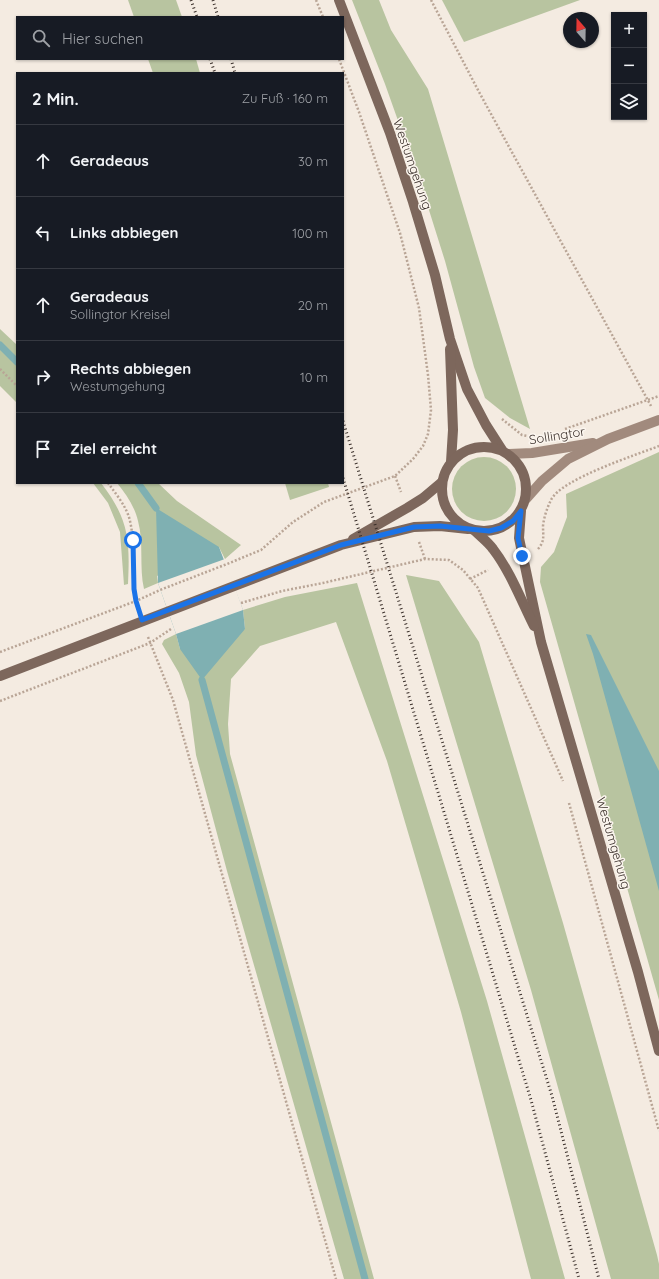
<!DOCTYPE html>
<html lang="de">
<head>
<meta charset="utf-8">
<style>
  :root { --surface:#171b24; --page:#20242c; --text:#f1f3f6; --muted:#9ea1a6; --line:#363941 }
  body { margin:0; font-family:Quicksand,sans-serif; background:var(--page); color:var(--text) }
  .controls { position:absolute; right:12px; top:12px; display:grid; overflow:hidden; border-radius:0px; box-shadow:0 1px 3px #0004 }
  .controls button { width:36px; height:36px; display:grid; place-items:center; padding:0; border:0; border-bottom:1px solid var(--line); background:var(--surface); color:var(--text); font:20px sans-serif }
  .compass { position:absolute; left:563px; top:12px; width:36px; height:36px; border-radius:50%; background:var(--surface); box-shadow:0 1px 3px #0004; rotate:340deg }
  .stop { position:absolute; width:12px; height:12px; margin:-9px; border:3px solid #1a73e8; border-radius:50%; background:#fff }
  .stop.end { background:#1a73e8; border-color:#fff; box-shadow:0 1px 4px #0008 }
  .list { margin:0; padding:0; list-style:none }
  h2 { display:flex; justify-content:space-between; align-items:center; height:52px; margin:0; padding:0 16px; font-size:17px }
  h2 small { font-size:13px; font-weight:400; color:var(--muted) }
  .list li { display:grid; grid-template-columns:26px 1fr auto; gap:12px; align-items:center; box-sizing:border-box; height:72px; padding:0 16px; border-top:1px solid var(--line) }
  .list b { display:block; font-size:15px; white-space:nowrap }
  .list p { margin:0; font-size:13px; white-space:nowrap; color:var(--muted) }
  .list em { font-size:13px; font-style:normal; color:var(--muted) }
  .icon { flex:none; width:22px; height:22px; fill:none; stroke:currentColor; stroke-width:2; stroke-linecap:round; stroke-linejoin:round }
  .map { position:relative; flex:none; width:659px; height:1279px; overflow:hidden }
  .search { position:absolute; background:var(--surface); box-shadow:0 1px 3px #0004; left:16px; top:16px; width:328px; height:44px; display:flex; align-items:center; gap:10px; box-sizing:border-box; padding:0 14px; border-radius:0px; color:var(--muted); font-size:15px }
  .panel { position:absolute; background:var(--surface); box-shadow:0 1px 3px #0004; left:16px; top:72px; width:328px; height:412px; border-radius:0px }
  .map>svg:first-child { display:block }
  .green { fill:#b8c4a0 }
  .water { fill:#7fb0b2 }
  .pier { fill:#f4ebe1 }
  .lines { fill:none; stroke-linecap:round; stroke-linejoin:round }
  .stream { stroke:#7fb0b2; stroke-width:7 }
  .path { stroke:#b9a596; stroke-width:2.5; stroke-dasharray:2 2; stroke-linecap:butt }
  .secondary { stroke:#a18a7d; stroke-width:10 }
  .primary { stroke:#7d675c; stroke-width:10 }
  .rail { stroke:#3b302b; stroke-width:3; stroke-dasharray:1 3; stroke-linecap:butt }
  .route { stroke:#1a73e8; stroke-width:5 }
  .labels { text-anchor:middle; stroke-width:3; stroke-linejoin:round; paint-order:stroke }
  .street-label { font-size:13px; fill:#3b302b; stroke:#fbf5ee }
</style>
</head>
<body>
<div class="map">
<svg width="659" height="1279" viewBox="0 0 659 1279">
  <rect width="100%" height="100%" fill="#f4ebe1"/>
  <g class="green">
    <path d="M128,0H176L182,17H134Z"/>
    <path d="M352,0H379L391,30L428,89L530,429L510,418L485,398L474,367L445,261L423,191L385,84Z"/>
    <path d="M442,0H580L464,42Z"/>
    <path d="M148,59H196L200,73H153Z"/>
    <path d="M0,329L17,345V403L0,386Z"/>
    <path d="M659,452V1000L540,582L541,567L554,552L567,517L566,494Z"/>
    <circle cx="484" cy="489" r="32"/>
    <path d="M93,483H101C129,519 130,540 128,584L124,585L120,532L108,503Z"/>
    <path d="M117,483H158L177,501L241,545L225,559L219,547L157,576L158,583L144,589C139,567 144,543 138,521C135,507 126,494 117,483Z"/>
    <path d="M285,483H328L329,487L290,500Z"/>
    <path d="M406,575L439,581L479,642L563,923L657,1255L659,1264V1279H611L531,990Z"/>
    <path d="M357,583L487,1001L565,1279H531L461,1012L387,761L336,622L260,646L231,679L228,724L230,754L374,1279H344L227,871L196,755L189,702L179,673L162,644L164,640L176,634L180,649L245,629L243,610L285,597Z"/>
  </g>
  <g class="water">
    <path d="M156,508L219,547L243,610L245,629L202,680L180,649L176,634L158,583Z"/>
    <path d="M586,634L591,635L659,771V891L593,654Z"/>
  </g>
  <path class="pier" d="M225,559L243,610L176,634L158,583Z"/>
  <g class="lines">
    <g class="stream">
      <path d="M0,345L17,362"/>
      <path d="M138,483L156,508"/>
      <path d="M202,680L365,1279"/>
    </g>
    <g class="path">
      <path d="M316,0L323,17"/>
      <path d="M431,0L479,92L651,406"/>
      <path d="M0,369L17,386"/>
      <path d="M502,419L522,435L528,436"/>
      <path d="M565,429L659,396"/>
      <path d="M395,476L401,492"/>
      <path d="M108,483C116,494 127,507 130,521C136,547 131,575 136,602"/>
      <path d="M419,542L425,559"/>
      <path d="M538,549C545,541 543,536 543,526C544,517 547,508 551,500C561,479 636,455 659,446"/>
      <path d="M470,579L488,570"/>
      <path d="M241,603L282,591L323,583L425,559L449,560L463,570L478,588L563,781"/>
      <path d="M148,637L173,700L336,1279"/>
      <path d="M0,652L136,601L160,590L227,564L261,550L293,522L324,502L395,476L413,459L423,446L428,434L431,410L428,375L419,308L400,233L359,112L339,59"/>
      <path d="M0,701L150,643L171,629"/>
      <path d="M569,803L659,1131"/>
    </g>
    <g class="secondary">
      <path d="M509,454L532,453L593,443"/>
      <path d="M526,499L542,481L568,459L608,439L659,420"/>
    </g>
    <g class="primary">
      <path d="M339,0L390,133L413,202L435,275L450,339L467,389L486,425L502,450"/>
      <path d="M450,349L453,430L451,462"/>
      <circle cx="484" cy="489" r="42"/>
      <path d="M521,511L519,538L541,642L638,972L659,1051"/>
      <path d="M475,531C481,537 488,542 493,549C510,571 521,600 534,626"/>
      <path d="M353,539L407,508L423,498L442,482"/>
      <path d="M0,676L341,545L414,527L440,526L468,529"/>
    </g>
    <g class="rail">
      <path d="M191,0L197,17"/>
      <path d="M213,0L218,17"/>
      <path d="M210,59L215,73"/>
      <path d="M231,59L235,73"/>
      <path d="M343,421L552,1096L599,1279"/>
      <path d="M343,478L531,1100L579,1279"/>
    </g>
  </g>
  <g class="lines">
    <path class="route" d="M133,540L134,589L136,601L142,620L341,545L414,527L440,526L489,531L501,528L513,521L521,511L518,538L522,556"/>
  </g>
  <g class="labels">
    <g class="street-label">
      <text transform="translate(413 164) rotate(71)" y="5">Westumgehung</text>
      <text transform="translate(557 435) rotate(-9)" y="5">Sollingtor</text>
      <text transform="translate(614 843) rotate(74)" y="5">Westumgehung</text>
    </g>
  </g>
</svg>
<div class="controls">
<button>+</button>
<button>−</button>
<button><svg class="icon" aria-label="layers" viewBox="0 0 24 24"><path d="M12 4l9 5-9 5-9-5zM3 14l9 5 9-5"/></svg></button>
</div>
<svg class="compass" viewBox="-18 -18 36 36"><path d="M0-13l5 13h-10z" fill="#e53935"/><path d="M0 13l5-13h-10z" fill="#9ea1a6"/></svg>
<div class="stop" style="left:133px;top:540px"></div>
<div class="stop end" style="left:522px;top:556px"></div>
<div class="search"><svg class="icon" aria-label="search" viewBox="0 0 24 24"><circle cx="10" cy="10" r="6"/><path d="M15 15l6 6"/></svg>Hier suchen</div>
<section class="panel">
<h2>2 Min.<small>Zu Fuß · 160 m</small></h2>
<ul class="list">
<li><svg class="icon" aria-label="ahead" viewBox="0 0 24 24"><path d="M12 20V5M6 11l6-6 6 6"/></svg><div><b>Geradeaus</b></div><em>30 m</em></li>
<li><svg class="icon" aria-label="left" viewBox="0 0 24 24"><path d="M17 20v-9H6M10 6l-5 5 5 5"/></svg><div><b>Links abbiegen</b></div><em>100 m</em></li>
<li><svg class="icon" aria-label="ahead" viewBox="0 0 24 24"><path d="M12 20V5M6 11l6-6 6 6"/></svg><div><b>Geradeaus</b><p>Sollingtor Kreisel</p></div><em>20 m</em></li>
<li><svg class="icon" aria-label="right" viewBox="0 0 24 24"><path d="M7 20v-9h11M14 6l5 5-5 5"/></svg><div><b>Rechts abbiegen</b><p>Westumgehung</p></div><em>10 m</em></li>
<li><svg class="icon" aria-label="arrive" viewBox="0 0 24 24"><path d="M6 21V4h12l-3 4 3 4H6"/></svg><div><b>Ziel erreicht</b></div></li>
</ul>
</section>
</div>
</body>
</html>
